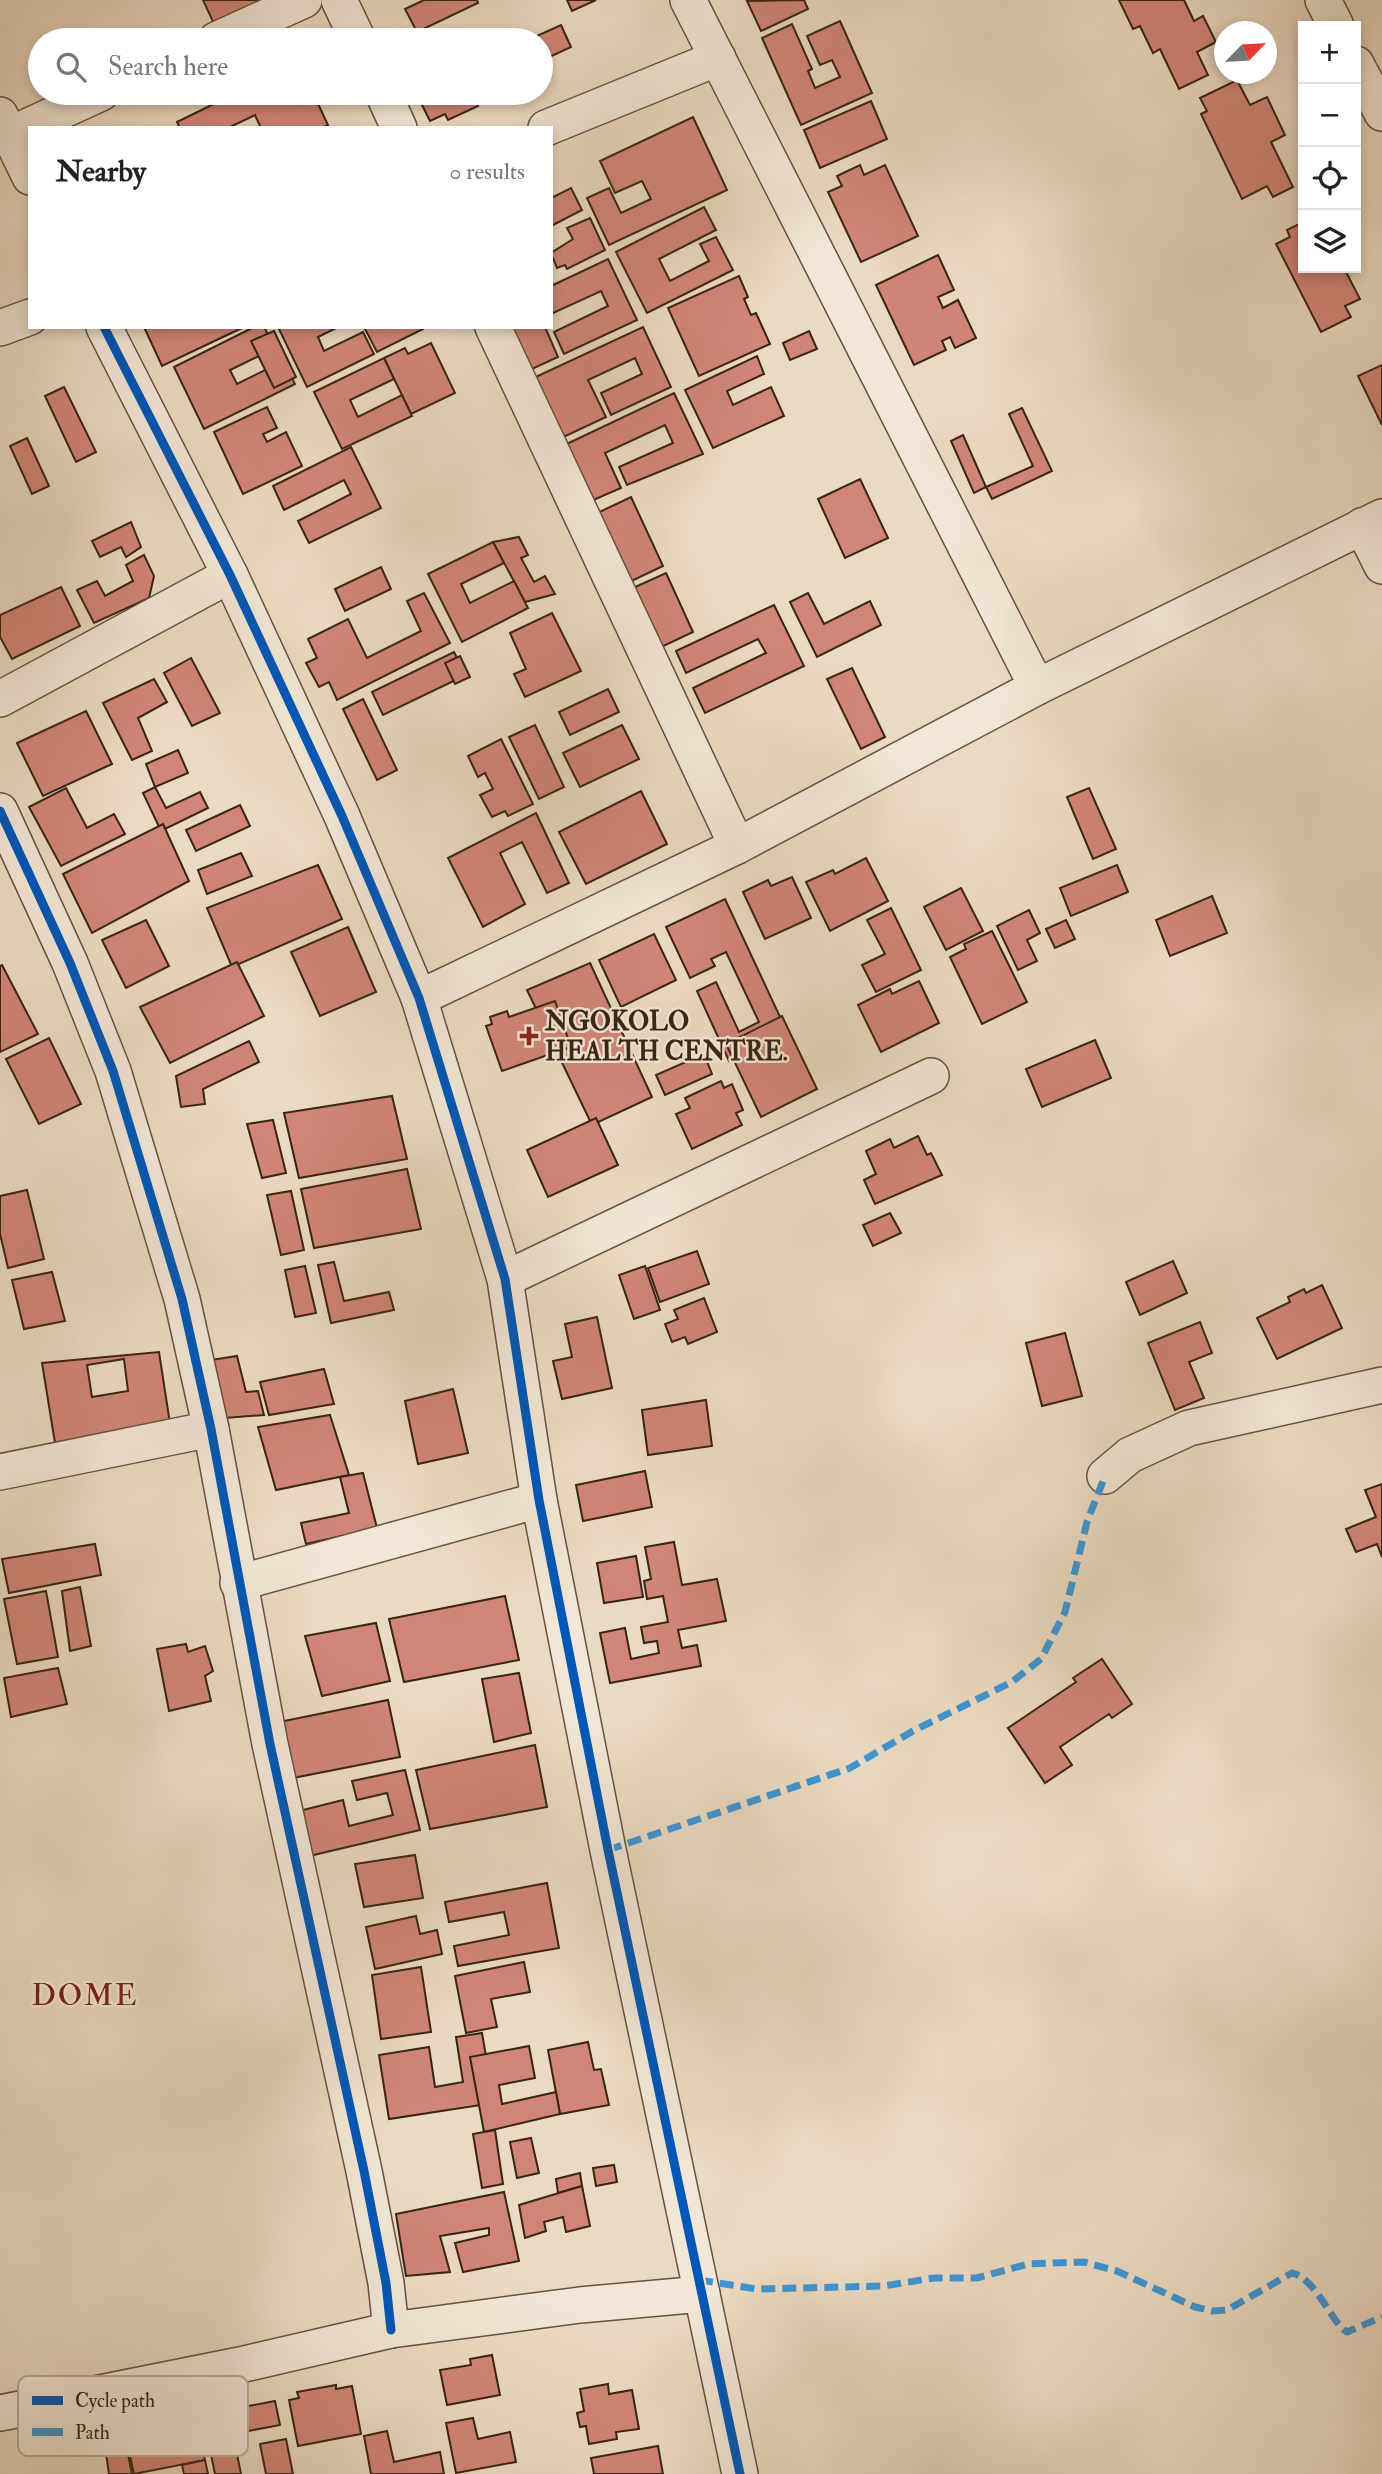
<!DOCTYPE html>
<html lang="en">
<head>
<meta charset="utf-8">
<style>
  :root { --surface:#fff; --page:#f2f2f2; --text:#222; --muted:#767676; --line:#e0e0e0 }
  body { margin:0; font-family:"IM FELL Double Pica",serif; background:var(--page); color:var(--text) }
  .controls { position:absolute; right:21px; top:21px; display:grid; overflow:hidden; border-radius:0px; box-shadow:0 4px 10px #0003 }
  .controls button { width:63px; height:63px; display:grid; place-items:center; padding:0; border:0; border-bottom:2px solid var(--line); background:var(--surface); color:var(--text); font:35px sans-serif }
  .compass { position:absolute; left:1214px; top:21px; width:63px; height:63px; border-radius:50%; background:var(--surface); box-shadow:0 4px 10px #0003; rotate:65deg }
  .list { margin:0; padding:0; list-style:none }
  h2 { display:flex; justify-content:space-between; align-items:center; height:91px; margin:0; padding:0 28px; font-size:30px }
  h2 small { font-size:23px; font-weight:400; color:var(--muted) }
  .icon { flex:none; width:38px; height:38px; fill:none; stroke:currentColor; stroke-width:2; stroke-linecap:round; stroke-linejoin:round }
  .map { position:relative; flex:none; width:1382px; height:2474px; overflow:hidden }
  .search { position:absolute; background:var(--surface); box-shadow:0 4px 10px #0003; left:28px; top:28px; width:525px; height:77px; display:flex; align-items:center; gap:18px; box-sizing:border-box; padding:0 24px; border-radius:38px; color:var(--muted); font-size:26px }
  .panel { position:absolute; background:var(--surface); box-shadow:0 4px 10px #0003; left:28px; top:126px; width:525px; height:203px; border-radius:0px }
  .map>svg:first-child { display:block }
  .building { fill:#d18577; stroke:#382413; stroke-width:2; fill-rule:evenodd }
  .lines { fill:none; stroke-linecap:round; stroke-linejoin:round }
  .minor-casing { stroke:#65523f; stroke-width:38 }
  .minor { stroke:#f2e7d7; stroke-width:35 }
  .quiet { stroke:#3e95d3; stroke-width:7; stroke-dasharray:14 7; stroke-linecap:butt }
  .cycleway-casing { stroke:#f2e7d7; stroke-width:13 }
  .cycleway { stroke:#0057b8; stroke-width:9 }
  .poi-dot { fill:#8f2418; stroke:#f2e7d7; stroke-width:2.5 }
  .labels { text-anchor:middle; stroke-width:5; stroke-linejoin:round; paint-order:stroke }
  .poi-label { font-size:26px; font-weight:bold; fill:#382413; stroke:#f2e7d7; text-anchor:start }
  .quarter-label { font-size:30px; letter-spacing:2px; fill:#7a1f14; stroke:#f2e7d7 }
  .key { fill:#f2e7d7; stroke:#baac9c; stroke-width:2 }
  .key-label { font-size:19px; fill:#382413 }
</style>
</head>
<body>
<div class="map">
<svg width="1382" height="2474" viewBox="0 0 1382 2474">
  <rect width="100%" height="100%" fill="#ebdac2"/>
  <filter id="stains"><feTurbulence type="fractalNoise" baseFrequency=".00286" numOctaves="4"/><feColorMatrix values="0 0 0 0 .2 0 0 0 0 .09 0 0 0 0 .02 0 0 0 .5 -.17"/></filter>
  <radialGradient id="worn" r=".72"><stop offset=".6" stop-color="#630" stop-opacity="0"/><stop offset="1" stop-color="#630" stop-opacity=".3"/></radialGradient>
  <g class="building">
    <path d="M203,0H268L215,26Z"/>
    <path d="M424,0H477L478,3L417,32L405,9Z"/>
    <path d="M567,0H596L572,11Z"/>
    <path d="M804,0L808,9L761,31L747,1Z"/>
    <path d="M1119,0H1184L1194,21L1203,16L1216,42L1197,52L1208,75L1179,89L1160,49L1153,53L1140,26L1133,29Z"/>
    <path d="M840,21L872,93L801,125L762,38L792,24L812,69L808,71L815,88L840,77L832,60L820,65L807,36Z"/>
    <path d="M561,25L571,47L541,61V40H528Z"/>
    <path d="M1237,80L1250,105L1267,97L1285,135L1271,142L1293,187L1273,197L1267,186L1242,199L1201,114L1207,111L1200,98Z"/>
    <path d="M236,93H313L328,125L322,128H261L255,115L228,128H180L177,122Z"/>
    <path d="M416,93H472L478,106L448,120L445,114L430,121Z"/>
    <path d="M871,101L887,139L820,168L804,130Z"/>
    <path d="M693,117L727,190L609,245L587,198L609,188L621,213L651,199L642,181L615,193L600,161Z"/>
    <path d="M860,165L864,175L885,165L918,236L861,262L828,192L842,186L837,176Z"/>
    <path d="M571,188L582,210L551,226V198Z"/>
    <path d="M704,207L716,230L659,259L670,281L709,261L700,244L716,237L733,270L647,313L616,252Z"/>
    <path d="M590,218L605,250L567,269L565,265L557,268L551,253L573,239L567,228Z"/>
    <path d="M1303,222V268H1344L1360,299L1345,306L1351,317L1321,332L1276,244L1290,237L1287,230Z"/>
    <path d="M938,255L954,290L938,297L943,308L958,300L976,338L955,348L950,337L942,341L946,350L914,365L876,285Z"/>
    <path d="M608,259L637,320L564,354L554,332L608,306L601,291L551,314V286Z"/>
    <path d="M739,276L748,297L744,299L751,315L756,313L770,344L699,376L668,308Z"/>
    <path d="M144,327H244L162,366Z"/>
    <path d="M254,327H264L275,348L230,370L237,384L283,361L295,384L204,429L174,367Z"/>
    <path d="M278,327H338L318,337L324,351L363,332L374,354L307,387Z"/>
    <path d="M364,327H422L423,329L377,352Z"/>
    <path d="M499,327H545L558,357L521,374Z"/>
    <path d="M643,327L671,387L611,415L601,393L642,374L635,358L588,380L606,417L555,441L527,381Z"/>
    <path d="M274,331L296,377L274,388L251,341Z"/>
    <path d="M809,331L817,349L790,360L783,343Z"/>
    <path d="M431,343L455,393L411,414L384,358L405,348L408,354Z"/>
    <path d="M757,356L764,374L727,391L733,405L771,387L784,416L713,448L685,390Z"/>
    <path d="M384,358L394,379L350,400L358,417L402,395L412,416L342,449L314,392Z"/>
    <path d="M1382,365V425L1358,376Z"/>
    <path d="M64,387L96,452L76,462L45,396Z"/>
    <path d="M674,393L703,454L627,485L619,467L673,443L665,425L605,453L621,488L582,505L556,449Z"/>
    <path d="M267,407L277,428L263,434L267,442L286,432L302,466L243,494L214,432Z"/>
    <path d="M1022,408L1052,471L992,499L986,487L1033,466L1009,414Z"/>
    <path d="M963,435L986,487L974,493L951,441Z"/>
    <path d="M27,438L49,486L32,494L10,446Z"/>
    <path d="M351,447L381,508L309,543L298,521L351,494L344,480L284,510L273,486Z"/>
    <path d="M860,479L888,538L845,558L818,499Z"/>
    <path d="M631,497L663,566L621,586L589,517Z"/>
    <path d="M131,522L141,547L126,557L121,547L100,557L92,541Z"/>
    <path d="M519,537L528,555L521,558L534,582L545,576L555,594L525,602L493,542Z"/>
    <path d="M493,542L504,563L461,584L470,603L514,581L528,608L462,642L428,574Z"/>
    <path d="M144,555L154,576L149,598L94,623L77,590L97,581L105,596L133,581L126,565Z"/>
    <path d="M381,567L391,589L345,611L335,589Z"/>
    <path d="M666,573L693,632L653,651L624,592Z"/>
    <path d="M61,587L80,626L12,659L0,637V615Z"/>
    <path d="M424,593L450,643L337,700L329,682L319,687L306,663L317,658L308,639L348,619L367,658L421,631L407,601Z"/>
    <path d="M808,593L824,624L870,601L881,625L817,657L790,602Z"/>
    <path d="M774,605L804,666L705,713L693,688L766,653L758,639L686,673L676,651Z"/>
    <path d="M552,613L581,671L525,697L514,674L526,669L510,633Z"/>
    <path d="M454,652L466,675L383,715L372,692Z"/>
    <path d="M460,656L470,677L455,684L445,663Z"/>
    <path d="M191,658L220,713L192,726L164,673Z"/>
    <path d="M852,668L885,737L861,749L827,679Z"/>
    <path d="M154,679L167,702L138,718L152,751L132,760L103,703Z"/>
    <path d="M608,689L619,712L570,735L559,712Z"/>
    <path d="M363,699L397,770L377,780L343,709Z"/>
    <path d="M86,711L112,764L43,796L17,743Z"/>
    <path d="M535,725L564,787L539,799L509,737Z"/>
    <path d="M622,725L639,759L580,787L563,753Z"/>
    <path d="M501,739L533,804L508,816L505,811L492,817L480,795L493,789L485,773L478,777L468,756Z"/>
    <path d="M178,750L188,773L155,787L146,764Z"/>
    <path d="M155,787L166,808L200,792L208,808L161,831L143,793Z"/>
    <path d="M66,788L87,828L114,814L125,834L61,866L29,807Z"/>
    <path d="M1089,788L1116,849L1093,859L1067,797Z"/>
    <path d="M641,791L667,844L586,884L559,832Z"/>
    <path d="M240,805L250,826L196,851L186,830Z"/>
    <path d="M536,813L569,883L547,893L522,842L500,853L525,904L483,927L448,858Z"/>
    <path d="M163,824L189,881L92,933L63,874Z"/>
    <path d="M241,853L252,876L207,894L198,870Z"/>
    <path d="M866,858L888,901L830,931L806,882L833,870L835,874Z"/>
    <path d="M318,865L342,919L232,967L207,908Z"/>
    <path d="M1117,865L1128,892L1071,916L1060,888Z"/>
    <path d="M792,877L811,918L765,939L743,892L768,880L771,886Z"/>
    <path d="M961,888L983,931L946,950L924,907Z"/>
    <path d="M1212,896L1227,933L1170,956L1156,920Z"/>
    <path d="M725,899L788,1034L729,1061L697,991L716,982L739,1032L759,1022L726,952L711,959L715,966L690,978L666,927Z"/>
    <path d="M891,908L921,970L876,992L862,965L885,954L867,920Z"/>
    <path d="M1029,910L1040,933L1027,940L1037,961L1018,970L997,926Z"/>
    <path d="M146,920L169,966L126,988L102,940Z"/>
    <path d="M1066,920L1075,939L1055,948L1046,929Z"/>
    <path d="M348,927L376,992L320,1016L291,952Z"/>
    <path d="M992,931L1027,1002L982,1024L950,957L966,949L964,944Z"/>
    <path d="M654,934L676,980L621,1007L599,960Z"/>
    <path d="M237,962L264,1016L170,1063L140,1007Z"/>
    <path d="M590,963L652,1097L592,1125L527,990Z"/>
    <path d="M2,965L38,1034L0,1052V966Z"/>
    <path d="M919,981L939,1023L881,1052L858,1005L890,989L892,994Z"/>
    <path d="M555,1001L571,1047L502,1071L486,1026L492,1024L490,1017L507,1011L509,1017Z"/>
    <path d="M782,1016L817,1089L761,1117L726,1044Z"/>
    <path d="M49,1038L81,1104L39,1124L6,1059Z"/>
    <path d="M1095,1040L1111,1078L1042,1107L1026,1069Z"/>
    <path d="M249,1041L259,1062L203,1089L205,1104L181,1107L176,1076Z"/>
    <path d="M704,1054L712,1074L665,1095L656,1075Z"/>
    <path d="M721,1081L724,1088L732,1084L743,1110L736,1113L742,1125L692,1149L676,1114L690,1108L685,1098Z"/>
    <path d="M392,1096L407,1159L299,1178L284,1113Z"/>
    <path d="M596,1118L618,1165L548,1197L527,1150Z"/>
    <path d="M273,1120L286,1173L262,1178L247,1124Z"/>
    <path d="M918,1136L927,1155L931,1153L942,1175L875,1204L864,1180L876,1174L866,1151L890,1139L894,1148Z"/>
    <path d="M407,1169L421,1229L314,1248L301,1189Z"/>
    <path d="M27,1190L44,1259L8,1268L0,1234V1196Z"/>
    <path d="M291,1191L304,1250L281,1255L267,1195Z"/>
    <path d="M890,1213L901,1233L873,1246L863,1225Z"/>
    <path d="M697,1251L709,1284L660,1302L648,1268Z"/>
    <path d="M1173,1261L1187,1293L1140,1315L1126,1282Z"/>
    <path d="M334,1262L344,1301L389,1292L394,1310L331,1323L318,1265Z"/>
    <path d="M305,1266L316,1313L295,1317L285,1270Z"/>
    <path d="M645,1266L660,1310L634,1319L619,1275Z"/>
    <path d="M52,1272L65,1321L24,1329L12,1280Z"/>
    <path d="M1322,1285L1342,1328L1277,1359L1257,1318L1290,1302L1288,1297L1304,1289L1306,1293Z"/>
    <path d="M704,1298L717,1332L688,1344L685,1337L672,1342L665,1324L678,1319L674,1310Z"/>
    <path d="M597,1317L612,1388L562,1399L553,1361L572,1357L565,1324Z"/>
    <path d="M1200,1322L1212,1353L1189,1362L1204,1398L1175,1410L1148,1343Z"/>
    <path d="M1065,1333L1082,1396L1042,1406L1026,1343Z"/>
    <path d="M159,1352L171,1430L55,1443L42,1363ZM124,1359L128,1391L92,1397L87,1365Z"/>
    <path d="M237,1356L246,1392L258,1391L264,1415L225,1418L211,1360Z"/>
    <path d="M324,1369L334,1404L269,1415L260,1382Z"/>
    <path d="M453,1389L468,1453L418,1464L405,1401Z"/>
    <path d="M706,1400L712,1446L648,1455L642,1410Z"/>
    <path d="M330,1415L349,1475L276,1490L258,1427Z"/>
    <path d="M645,1471L652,1507L583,1521L576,1485Z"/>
    <path d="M363,1473L377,1528L306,1544L301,1523L349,1513L340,1477Z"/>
    <path d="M1382,1484V1557L1377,1544L1356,1552L1346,1529L1376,1517L1365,1490Z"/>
    <path d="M674,1542L682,1585L717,1579L726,1621L678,1630L682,1648L697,1645L701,1666L610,1683L600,1633L625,1628L631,1659L659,1653L657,1641L644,1643L641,1627L668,1622L663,1596L647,1599L644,1581L651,1579L645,1547Z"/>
    <path d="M95,1544L101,1575L9,1593L2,1559Z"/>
    <path d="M636,1556L643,1597L604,1603L597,1563Z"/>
    <path d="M80,1587L91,1646L70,1651L62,1591Z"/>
    <path d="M46,1591L58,1657L17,1664L4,1599Z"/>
    <path d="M505,1596L519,1660L404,1682L389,1619Z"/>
    <path d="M376,1623L390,1681L322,1696L305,1636Z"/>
    <path d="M186,1644L188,1652L205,1646L213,1671L205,1676L211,1701L169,1711L157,1649Z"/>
    <path d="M1102,1659L1132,1704L1112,1718L1109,1714L1060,1747L1072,1765L1045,1783L1008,1728L1076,1682L1073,1678Z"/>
    <path d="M58,1668L67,1704L11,1717L4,1678Z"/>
    <path d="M519,1673L531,1733L494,1742L482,1679Z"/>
    <path d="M388,1700L400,1757L293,1778L279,1722Z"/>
    <path d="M535,1745L547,1807L430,1829L416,1770Z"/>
    <path d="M405,1770L420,1830L305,1857L295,1812L343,1800L349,1826L393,1815L387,1793L357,1800L352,1781Z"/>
    <path d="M415,1855L423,1898L364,1907L355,1864Z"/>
    <path d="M547,1883L559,1948L458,1966L454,1946L509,1935L504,1912L449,1922L445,1902Z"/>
    <path d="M416,1916L420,1934L437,1930L442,1954L375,1969L366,1927Z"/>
    <path d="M524,1962L530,1992L491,1999L497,2027L466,2033L455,1976Z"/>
    <path d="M421,1967L431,2032L381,2039L372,1975Z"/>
    <path d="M482,2033L494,2103L389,2119L379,2055L429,2047L435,2087L463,2082L456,2037Z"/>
    <path d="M588,2042L594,2070L601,2069L609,2105L560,2114L548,2050Z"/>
    <path d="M529,2046L535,2078L499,2085L502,2104L556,2092L560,2114L484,2132L470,2057Z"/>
    <path d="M495,2130L503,2184L482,2188L473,2134Z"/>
    <path d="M531,2138L539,2173L517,2178L510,2142Z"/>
    <path d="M614,2165L617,2182L596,2186L593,2168Z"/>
    <path d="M580,2173L582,2186L558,2193L556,2179Z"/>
    <path d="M582,2186L590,2226L566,2232L563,2217L544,2222L546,2231L525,2238L519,2205Z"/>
    <path d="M504,2192L519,2261L463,2272L455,2243L489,2235V2228L440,2236L450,2272L406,2276L396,2214Z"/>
    <path d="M492,2355L500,2395L447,2405L440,2370L471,2365L470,2359Z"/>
    <path d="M608,2384L609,2394L632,2390L639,2429L616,2432L617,2439L589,2444L586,2426L580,2427L577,2413L584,2411L580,2389Z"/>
    <path d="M336,2385V2389L352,2386L361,2434L298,2446L289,2400L299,2398L297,2392Z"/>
    <path d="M275,2401L280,2425L248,2431L243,2407Z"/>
    <path d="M195,2415L205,2460L134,2474L124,2430Z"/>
    <path d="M473,2418L478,2439L510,2432L516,2462L456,2473L446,2423Z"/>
    <path d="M387,2431L394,2462L440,2452L444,2474H371L364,2436Z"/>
    <path d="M234,2439L241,2474H215L209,2445Z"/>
    <path d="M286,2439L293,2474H266L260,2444Z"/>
    <path d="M658,2446L663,2474H594L591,2458Z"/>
    <path d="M127,2450L132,2474H109L106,2454Z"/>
    <path d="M205,2460L208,2474H184L182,2465Z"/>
  </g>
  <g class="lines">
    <defs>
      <g id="minor">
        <path d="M339,0L358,40"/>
        <path d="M688,0L1037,687"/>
        <path d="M1323,0L1336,26"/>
        <path d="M216,40L304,0"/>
        <path d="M1356,64L1382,113"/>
        <path d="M383,93L399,128"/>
        <path d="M0,115L30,177"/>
        <path d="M546,128L718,58"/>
        <path d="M9,135L101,93"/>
        <path d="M104,327L230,575L342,816L419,998L505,1279L539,1500L608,1850L740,2474"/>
        <path d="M493,327L737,846"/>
        <path d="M0,328L30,317"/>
        <path d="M1362,526L1382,566"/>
        <path d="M0,699L230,575"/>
        <path d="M0,811L70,963L113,1071L182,1299L211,1429L270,1744L364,2171L386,2283L391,2330"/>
        <path d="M419,998L737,846L1037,687L1382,517"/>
        <path d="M505,1279L931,1076"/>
        <path d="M0,1472L211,1429"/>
        <path d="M1105,1476L1130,1455L1189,1428L1382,1385"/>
        <path d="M238,1583L539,1500"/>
        <path d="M0,2413L240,2365L391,2330L580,2305L702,2294"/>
      </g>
    </defs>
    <use href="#minor" class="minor-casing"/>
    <use href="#minor" class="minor"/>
    <g class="quiet">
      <path d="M608,1850L850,1768L913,1731L1012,1682L1041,1659L1065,1612L1087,1522L1105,1476"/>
      <path d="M699,2280L757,2289L883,2286L934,2278H977L1028,2264L1084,2262L1117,2271L1195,2307L1212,2311L1227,2310L1292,2273C1316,2278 1332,2324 1347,2332L1382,2317"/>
    </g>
    <defs>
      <g id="cycleway">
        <path d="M104,327L230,575L342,816L419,998L505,1279L539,1500L608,1850L740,2474"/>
        <path d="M0,811L70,963L113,1071L182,1299L211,1429L270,1744L364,2171L386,2283L391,2330"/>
      </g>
    </defs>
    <use href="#cycleway" class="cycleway-casing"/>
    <use href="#cycleway" class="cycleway"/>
  </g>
  <path class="poi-dot" d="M525.5 1025.5h7v7h7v7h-7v7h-7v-7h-7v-7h7z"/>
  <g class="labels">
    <g class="poi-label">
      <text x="545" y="1030">NGOKOLO<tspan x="545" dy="30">HEALTH CENTRE.</tspan></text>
    </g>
    <g class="quarter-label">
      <text x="85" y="2005">DOME</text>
    </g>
  </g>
  <rect x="18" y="2376" width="230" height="80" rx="10" class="key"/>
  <rect x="32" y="2396" width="31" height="9" fill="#0057b8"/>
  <rect x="32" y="2428" width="31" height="8" fill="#3e95d3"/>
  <g class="key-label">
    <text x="75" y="2407">Cycle path</text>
    <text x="75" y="2439">Path</text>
  </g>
  <rect width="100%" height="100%" filter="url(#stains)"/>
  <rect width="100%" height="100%" fill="url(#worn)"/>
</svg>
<div class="controls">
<button>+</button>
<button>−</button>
<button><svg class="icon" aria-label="locate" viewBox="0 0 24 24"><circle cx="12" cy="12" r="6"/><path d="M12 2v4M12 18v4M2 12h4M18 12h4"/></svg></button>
<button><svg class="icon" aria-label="layers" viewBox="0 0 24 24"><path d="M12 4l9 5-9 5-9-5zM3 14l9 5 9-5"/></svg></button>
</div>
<svg class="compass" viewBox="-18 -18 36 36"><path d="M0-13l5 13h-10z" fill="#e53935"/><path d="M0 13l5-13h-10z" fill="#767676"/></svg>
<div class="search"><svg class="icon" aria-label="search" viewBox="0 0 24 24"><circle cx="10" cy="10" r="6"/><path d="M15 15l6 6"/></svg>Search here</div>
<section class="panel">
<h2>Nearby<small>0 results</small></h2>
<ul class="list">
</ul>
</section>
</div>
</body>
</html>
